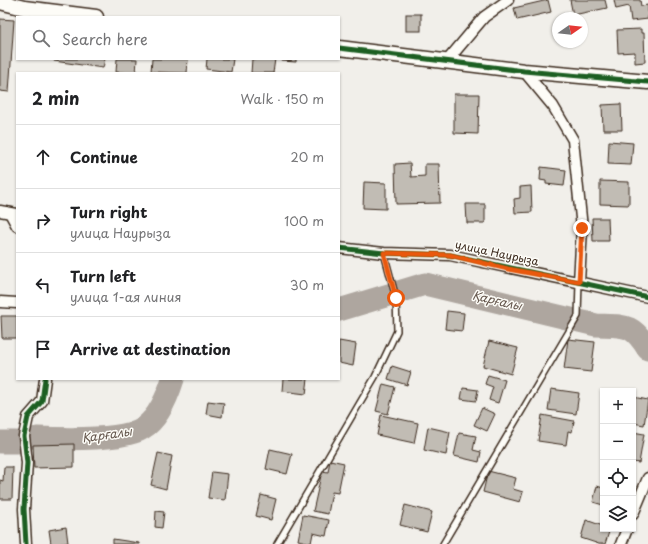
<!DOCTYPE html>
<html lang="en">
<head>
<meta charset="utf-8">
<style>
  :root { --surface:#fff; --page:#f6f6f6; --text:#202124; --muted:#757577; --line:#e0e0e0 }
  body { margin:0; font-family:"Playpen Sans",sans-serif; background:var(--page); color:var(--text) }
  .controls { position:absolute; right:12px; bottom:12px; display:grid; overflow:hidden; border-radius:0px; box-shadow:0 1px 3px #0004 }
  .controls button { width:36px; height:36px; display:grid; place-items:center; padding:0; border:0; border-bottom:1px solid var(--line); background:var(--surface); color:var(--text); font:20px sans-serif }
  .compass { position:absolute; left:552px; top:12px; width:36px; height:36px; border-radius:50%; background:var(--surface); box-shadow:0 1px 3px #0004; rotate:76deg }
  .stop { position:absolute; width:12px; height:12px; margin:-9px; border:3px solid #ea580c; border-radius:50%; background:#fff }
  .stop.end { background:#ea580c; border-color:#fff; box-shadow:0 1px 4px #0008 }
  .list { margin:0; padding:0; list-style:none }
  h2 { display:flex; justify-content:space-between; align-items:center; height:52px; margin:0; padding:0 16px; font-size:17px }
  h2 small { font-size:13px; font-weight:400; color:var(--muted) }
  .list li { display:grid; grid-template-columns:26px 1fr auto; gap:12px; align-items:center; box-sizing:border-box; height:64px; padding:0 16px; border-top:1px solid var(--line) }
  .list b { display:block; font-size:15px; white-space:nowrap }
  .list p { margin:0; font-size:13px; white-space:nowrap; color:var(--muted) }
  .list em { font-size:13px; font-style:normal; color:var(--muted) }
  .icon { flex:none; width:22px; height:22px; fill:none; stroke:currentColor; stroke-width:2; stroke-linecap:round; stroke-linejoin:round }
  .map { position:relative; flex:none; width:648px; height:544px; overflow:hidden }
  .search { position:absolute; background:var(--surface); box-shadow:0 1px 3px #0004; left:16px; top:16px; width:324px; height:44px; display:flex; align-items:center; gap:10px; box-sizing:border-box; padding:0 14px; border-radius:0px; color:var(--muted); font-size:15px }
  .panel { position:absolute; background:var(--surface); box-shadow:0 1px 3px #0004; left:16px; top:72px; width:324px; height:308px; border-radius:0px }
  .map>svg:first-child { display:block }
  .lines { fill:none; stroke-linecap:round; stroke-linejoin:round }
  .river { stroke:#aea69f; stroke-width:23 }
  .building { fill:#c1bcb4; stroke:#3b2a1e }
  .lane-casing { stroke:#3b2a1e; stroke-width:8 }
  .street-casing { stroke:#3b2a1e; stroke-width:13 }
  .secondary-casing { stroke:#3b2a1e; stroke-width:17 }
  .lane { stroke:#fdfcf7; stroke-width:5 }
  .street { stroke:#fdfcf7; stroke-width:10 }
  .secondary { stroke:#fdfcf7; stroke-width:14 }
  .cycleway-casing { stroke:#fdfcf7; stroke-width:8 }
  .cycleway { stroke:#1b5e20; stroke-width:5 }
  .route { stroke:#ea580c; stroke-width:5 }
  .labels { text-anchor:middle; stroke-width:3; stroke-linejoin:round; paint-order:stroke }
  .street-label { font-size:11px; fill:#3b2a1e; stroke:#fdfcf7 }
  .water-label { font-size:12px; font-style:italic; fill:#63554b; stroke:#fdfcf7 }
</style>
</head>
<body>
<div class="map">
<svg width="648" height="544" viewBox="0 0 648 544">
  <rect width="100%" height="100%" fill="#f1efea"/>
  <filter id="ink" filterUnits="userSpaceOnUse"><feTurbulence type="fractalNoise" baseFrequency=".025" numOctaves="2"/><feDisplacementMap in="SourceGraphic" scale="8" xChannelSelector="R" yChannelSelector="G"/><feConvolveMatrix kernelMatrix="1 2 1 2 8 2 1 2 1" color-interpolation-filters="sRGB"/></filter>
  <g filter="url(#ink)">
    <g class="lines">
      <g class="river">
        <path d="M339,310L425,284L596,325C625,326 632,323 648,349"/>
        <path d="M37,438C61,439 123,441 143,428C158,419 168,395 173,379"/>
        <path d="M0,442H16"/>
      </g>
    </g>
    <g class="building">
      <path d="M548,0L551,12L517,20L514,8Z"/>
      <path d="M570,0H605L607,8L573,15Z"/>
      <path d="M614,0H640L641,6L648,5V19L631,21L629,6L616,9Z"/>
      <rect x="406" y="14" width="15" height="17"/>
      <path d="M0,19L14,20L9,92L0,91Z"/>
      <path d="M641,29V33H644L645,62L635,63V52L618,53L617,30Z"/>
      <path d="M54,59H105L103,68L54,61Z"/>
      <path d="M117,59H137L136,73L116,72Z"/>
      <path d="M152,59H188L187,73L151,72Z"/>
      <path d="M207,59H233L231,72L206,69Z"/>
      <path d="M252,59H275L273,73H251Z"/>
      <path d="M282,59H296V62L282,61Z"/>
      <path d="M454,94H479L478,134L454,133Z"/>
      <path d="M621,104L622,130H603L602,105Z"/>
      <path d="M609,141L633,143L631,165L608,164Z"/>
      <path d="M410,163L411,177L425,176V164H439L440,203L396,204L395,164Z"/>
      <path d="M541,167L566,170L564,186L546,184V181L540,180Z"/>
      <path d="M600,181L629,182V205L600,204Z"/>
      <path d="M364,182L386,183V209L363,208Z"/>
      <path d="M531,186L532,212L515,213L514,199L520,198V187Z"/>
      <path d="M466,204H485V223H467Z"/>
      <path d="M592,218H608L609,241H593Z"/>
      <path d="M447,311L464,313L462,331L445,329Z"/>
      <path d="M1,316H17V338H2Z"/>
      <path d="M568,339L595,342L591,372L564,369Z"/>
      <path d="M339,341L356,344L353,366L339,363Z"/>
      <path d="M489,341L518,348L511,374L483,366Z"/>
      <path d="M392,366L411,372L407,385L388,379Z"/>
      <path d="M488,375L505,380L498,403L489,400L493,387L485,384Z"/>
      <path d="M283,379H308L306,394L282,391Z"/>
      <path d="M383,384L395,387L388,414L376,411Z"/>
      <path d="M463,388L478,390L476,401L461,399Z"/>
      <path d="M551,389L579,393L576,414L548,410Z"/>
      <path d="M633,397L648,400L644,425L633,423Z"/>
      <path d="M208,401L224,403L222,417L206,414Z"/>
      <path d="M482,408L495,414L487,431L474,425Z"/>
      <path d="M381,415L418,423L414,443L377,435Z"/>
      <path d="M542,415L574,421L572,432L568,431L566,445L538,441Z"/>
      <path d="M428,427L450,432L446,455L424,450Z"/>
      <path d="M633,432L644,434L639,463L633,462Z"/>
      <path d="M459,433L476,436L473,450L481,452L479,462L454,456Z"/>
      <path d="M74,444V467L34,468L33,445Z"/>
      <path d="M270,449L292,454L287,474L266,469Z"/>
      <path d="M158,453L172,456L166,489L151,485Z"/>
      <path d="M330,460L344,463L338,493L332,492L328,514L313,511L322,471L328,472Z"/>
      <path d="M4,467H13L12,499H0V480L3,481Z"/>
      <path d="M488,471L516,478L513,489L523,492L520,502L483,492Z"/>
      <path d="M212,472L228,474L225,500L208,498Z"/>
      <path d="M597,486L603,488V505L593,502Z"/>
      <path d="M261,495L276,499L271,520L256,516Z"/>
      <path d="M405,505L432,512L427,532L400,525Z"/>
      <path d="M156,511L164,512L162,528L155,527Z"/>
      <path d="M303,515L329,520L326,536L313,533L311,543L298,540Z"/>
      <path d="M586,520L603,526V529H610L605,544H599L581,538Z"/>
      <path d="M66,527L68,543L51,544L49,530Z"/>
      <path d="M113,539L139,543V544H113Z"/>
    </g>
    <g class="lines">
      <defs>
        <g id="lane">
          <path d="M277,544L375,377L397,331L396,298L384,253"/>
          <path d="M443,544L578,316L579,282"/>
        </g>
        <g id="street">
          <path d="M447,61L484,17L508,0"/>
          <path d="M524,71L553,106L573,140L582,228L579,282"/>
          <path d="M0,211L17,214"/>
          <path d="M10,213L17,226"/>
          <path d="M339,248L384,253L450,255L648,297"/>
          <path d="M0,302L17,303"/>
          <path d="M633,514L648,478"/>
          <path d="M26,544L24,509L27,463L24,436L28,417L42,401L45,379"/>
          <path d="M621,544L627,529"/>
        </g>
        <g id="secondary">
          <path d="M0,2L24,8L96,17"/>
          <path d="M339,48L524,71L648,82"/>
        </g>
      </defs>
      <use href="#lane" class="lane-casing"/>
      <use href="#street" class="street-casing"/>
      <use href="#secondary" class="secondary-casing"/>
      <use href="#lane" class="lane"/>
      <use href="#street" class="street"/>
      <use href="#secondary" class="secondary"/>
      <defs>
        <g id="cycleway">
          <path d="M339,48L524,71L648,82"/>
          <path d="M339,248L384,253L450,255L648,297"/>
          <path d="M26,544L24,509L27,463L24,436L28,417L42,401L45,379"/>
        </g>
      </defs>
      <use href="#cycleway" class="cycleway-casing"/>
      <use href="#cycleway" class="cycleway"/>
    </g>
  </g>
  <g class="lines" filter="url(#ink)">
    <path class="route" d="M396,298L384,253L450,255L508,269L579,282L582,228"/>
  </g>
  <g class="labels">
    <g class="street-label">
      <text transform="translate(497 253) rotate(12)" y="4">улица Наурыза</text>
    </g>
    <g class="water-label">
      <text transform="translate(497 301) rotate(13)" y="4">Қарғалы</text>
      <text transform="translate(107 435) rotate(-8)" y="4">Қарғалы</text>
    </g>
  </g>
</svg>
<div class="controls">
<button>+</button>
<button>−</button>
<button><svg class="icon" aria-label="locate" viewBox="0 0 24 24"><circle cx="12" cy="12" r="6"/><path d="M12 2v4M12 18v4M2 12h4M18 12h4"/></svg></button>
<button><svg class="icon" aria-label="layers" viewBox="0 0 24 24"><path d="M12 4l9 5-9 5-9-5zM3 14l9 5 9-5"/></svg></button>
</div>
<svg class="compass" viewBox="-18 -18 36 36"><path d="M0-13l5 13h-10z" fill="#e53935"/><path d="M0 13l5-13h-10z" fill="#757577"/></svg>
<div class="stop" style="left:396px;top:298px"></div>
<div class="stop end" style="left:582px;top:228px"></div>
<div class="search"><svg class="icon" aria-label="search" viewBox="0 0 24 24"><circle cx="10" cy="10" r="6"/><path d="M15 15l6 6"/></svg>Search here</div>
<section class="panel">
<h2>2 min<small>Walk · 150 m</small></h2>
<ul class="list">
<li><svg class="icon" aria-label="ahead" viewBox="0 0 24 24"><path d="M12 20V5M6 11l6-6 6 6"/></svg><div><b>Continue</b></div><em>20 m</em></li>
<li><svg class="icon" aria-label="right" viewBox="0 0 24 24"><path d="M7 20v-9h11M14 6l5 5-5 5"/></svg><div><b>Turn right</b><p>улица Наурыза</p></div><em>100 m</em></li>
<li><svg class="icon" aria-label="left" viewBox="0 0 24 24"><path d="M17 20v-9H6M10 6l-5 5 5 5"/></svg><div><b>Turn left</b><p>улица 1-ая линия</p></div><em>30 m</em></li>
<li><svg class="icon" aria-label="arrive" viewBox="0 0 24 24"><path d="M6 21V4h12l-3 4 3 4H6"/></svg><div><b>Arrive at destination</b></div></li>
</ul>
</section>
</div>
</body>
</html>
